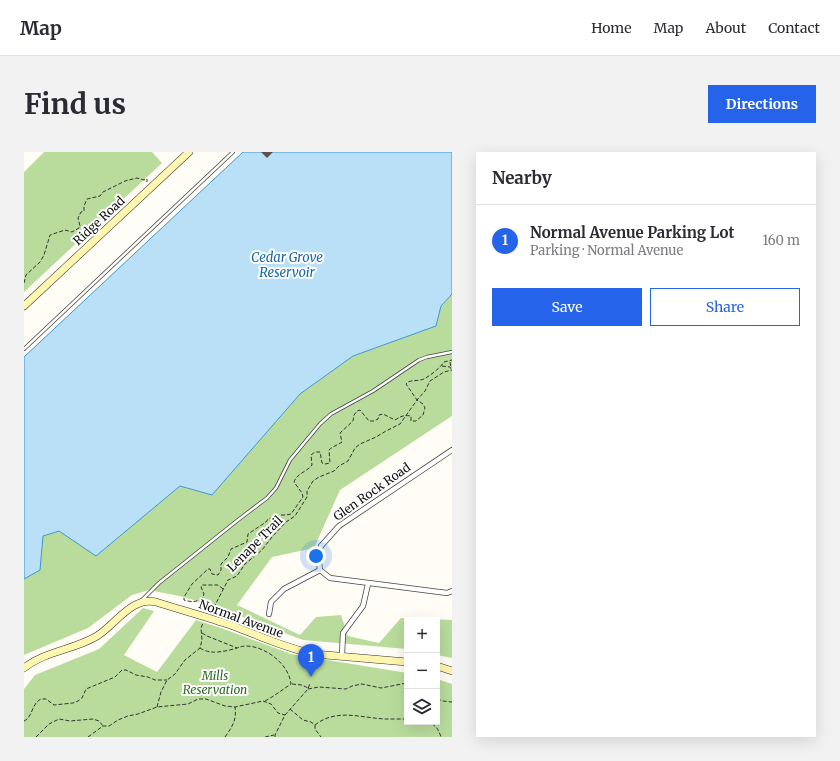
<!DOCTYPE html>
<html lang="en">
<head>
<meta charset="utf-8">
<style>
  :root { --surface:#fff; --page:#f2f2f3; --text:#2b2b33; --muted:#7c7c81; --line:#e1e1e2; --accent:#2563eb }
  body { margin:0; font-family:Merriweather,serif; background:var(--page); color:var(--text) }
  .controls { position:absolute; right:12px; bottom:12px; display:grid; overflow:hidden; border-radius:0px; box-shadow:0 4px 16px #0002 }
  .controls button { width:36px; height:36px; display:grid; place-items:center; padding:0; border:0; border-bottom:1px solid var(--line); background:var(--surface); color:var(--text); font:20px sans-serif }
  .you { position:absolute; left:292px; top:404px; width:14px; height:14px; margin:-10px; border:3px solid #fff; border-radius:50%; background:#1a73e8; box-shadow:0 0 0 6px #1a73e833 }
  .badge { display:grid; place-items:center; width:26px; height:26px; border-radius:50%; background:var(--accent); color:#fff; font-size:13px; font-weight:700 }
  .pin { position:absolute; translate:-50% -33px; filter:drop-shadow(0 1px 2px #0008) }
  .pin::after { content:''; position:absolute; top:21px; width:14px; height:12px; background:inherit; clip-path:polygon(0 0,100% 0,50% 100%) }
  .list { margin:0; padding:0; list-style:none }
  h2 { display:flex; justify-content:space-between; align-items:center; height:52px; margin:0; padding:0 16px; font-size:17px }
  h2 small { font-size:13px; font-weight:400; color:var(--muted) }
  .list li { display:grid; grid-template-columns:26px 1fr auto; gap:12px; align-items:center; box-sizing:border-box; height:72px; padding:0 16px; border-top:1px solid var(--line) }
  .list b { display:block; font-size:15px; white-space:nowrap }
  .list p { margin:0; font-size:13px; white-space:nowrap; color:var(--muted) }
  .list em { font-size:13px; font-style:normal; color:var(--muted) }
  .actions { display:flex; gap:8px; padding:12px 16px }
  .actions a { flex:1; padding:9px 0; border:1px solid var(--accent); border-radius:0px; text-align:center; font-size:14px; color:var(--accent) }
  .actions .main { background:var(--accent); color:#fff }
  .icon { flex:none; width:22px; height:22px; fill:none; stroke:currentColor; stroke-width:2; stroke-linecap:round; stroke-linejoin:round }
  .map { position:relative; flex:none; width:428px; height:585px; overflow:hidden; border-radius:0px }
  header { display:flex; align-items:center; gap:24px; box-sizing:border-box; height:56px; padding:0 20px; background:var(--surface); border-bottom:1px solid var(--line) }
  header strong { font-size:19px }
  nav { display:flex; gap:22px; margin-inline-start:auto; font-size:14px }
  .intro { display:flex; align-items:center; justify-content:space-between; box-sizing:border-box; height:96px; padding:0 24px }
  h1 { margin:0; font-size:28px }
  .button { padding:10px 18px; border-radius:0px; background:var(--accent); color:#fff; font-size:14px; font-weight:700 }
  main { display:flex; gap:24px; padding:0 24px }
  aside { flex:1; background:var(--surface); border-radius:0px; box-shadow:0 4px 16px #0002 }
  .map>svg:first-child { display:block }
  .forest { fill:#b9dc9c }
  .water { fill:#b9e0f7; stroke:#3f96cf }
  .building { fill:#5a524d }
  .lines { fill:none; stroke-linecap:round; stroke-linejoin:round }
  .lane-casing { stroke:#444; stroke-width:4 }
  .street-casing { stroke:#444; stroke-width:6 }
  .secondary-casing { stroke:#333; stroke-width:8 }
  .path { stroke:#333; stroke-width:1; stroke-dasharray:4 2; stroke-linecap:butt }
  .lane { stroke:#fff; stroke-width:2.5 }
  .street { stroke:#fff; stroke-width:4.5 }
  .secondary { stroke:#fff6b0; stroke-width:7 }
  .labels { text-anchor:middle; stroke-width:4; stroke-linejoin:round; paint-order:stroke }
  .street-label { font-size:12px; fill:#111; stroke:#fff }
  .park-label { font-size:12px; font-style:italic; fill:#2f6b1f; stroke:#fff }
  .water-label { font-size:13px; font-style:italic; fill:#1768a6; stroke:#fff }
</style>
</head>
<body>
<header>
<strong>Map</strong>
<nav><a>Home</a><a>Map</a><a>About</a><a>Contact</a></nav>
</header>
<div class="intro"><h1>Find us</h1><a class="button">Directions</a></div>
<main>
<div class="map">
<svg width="428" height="585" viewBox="0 0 428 585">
  <rect width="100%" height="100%" fill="#fffdf5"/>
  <g class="forest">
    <path d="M20,0H128L138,11L0,140V20Z"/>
    <path d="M428,142V264L316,338L290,396L248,405L213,453L276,483L292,465L317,463L324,484L355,491L377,466L428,468V506L413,503V468H383V497L279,488L197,457L160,445L125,438L108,443L64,476L0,503V427L16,418L19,384L35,379L72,404L156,334L188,343L276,242L329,204L412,174L417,154Z"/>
    <path d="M119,456L130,459L100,503L133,520L172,468L197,476L267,502L383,521V570H413V527L428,532V585H0V537L11,523L75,497Z"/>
  </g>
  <path class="water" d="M219,0H428V142L417,154L412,174L329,204L276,242L188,343L156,334L72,404L35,379L19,384L16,418L0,427V205Z"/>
  <path class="building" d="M237,0H249L243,6Z"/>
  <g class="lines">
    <defs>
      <g id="lane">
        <path d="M0,197L209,0"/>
        <path d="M118,448L135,431L214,368L243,346L252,336L266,308L296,272L307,262L349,239L395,208L403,205L428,200"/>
      </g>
      <g id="street">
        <path d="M428,298L315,374L297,394L294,402L296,418L306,426L423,441L428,439"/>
        <path d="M245,462L247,450L260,437L296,418"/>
        <path d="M318,503L319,481L339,454L344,432"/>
      </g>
      <g id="secondary">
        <path d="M0,154L165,0"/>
        <path d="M413,514L428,519"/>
        <path d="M0,516C21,499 50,498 73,484C91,473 108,444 132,450C157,458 183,465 209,474C236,484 261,496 290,502L383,510"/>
      </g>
    </defs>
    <use href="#lane" class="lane-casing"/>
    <use href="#street" class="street-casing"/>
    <use href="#secondary" class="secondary-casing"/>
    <g class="path">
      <path d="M0,131L2,123L16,110L20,103L26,83L41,78L48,80L55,76L56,74L54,66L57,60L60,59V54L63,47L76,44L79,40L101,29L113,26L120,28L123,27V30"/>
      <path d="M426,210L427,216"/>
      <path d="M418,214L426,215L427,217"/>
      <path d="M199,437L194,433H178L177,435L180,442C178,450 168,451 160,448V445L168,432L184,417H186L188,422L194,423L197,418V412L204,405L207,397L223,390L224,382L242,370L244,367L256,363H262L267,362L279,345L278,341L270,330C273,321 283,320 288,313L287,303L291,300H296L298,311L301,312L306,311L305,298C309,294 314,293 318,290L316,281L329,269L330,263L333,259L336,258L345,269H350L354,267L355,263L359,262L371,268C377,264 380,263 387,264V269H392L399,263L401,256L399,252L393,248L382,232L384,230C389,228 395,229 400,227C407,223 416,216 420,210L428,208"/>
      <path d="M187,461L204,428L213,424L221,412L238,398L248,385L262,370L271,364L283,345V339L289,329L295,325L310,319L315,314L324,309L331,296L336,292L352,285L362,279L376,272L393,248L401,239L406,229L420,220L428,218"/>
      <path d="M178,481L183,484L213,496"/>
      <path d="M176,496C179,498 184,500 188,500C193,501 207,498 213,496C216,495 218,494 222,494C241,494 265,512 267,532"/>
      <path d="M268,532L278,533L284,536"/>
      <path d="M284,537L295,535L322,537L328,534L338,532L357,536L383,531"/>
      <path d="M413,547L419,549L428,550"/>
      <path d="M241,549L248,545L267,532"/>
      <path d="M133,555L137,540L143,528L151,522L161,508L176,496L178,488L177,476L179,471"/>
      <path d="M266,557L279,568L287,570L291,573V577L297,585"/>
      <path d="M0,569C9,565 7,552 17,547H22L30,553L49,551L54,549L58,546L62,537L91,525L98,518H102L112,523L124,525L131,528H143"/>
      <path d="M402,570C411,572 414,576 417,585"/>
      <path d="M291,573C312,556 338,566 361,567C368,567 376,567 383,567"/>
      <path d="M12,585L25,572L35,567L46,569L69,567L75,569L79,574"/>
      <path d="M64,585L79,574H85L94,568L104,564L114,562L133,555L164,552L174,547H182L201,554L211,555L239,549L247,552L254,561L261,563"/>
      <path d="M201,585C208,575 213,568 211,555"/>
      <path d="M241,585L250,583"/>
      <path d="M251,585V583L261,563L284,537L286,531"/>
    </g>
    <use href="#lane" class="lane"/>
    <use href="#street" class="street"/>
    <use href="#secondary" class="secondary"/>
  </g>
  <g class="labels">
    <g class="street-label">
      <text transform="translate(75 69) rotate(-43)" y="4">Ridge Road</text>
      <text transform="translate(348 340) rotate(-35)" y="4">Glen Rock Road</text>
      <text transform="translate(231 392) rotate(-45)" y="4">Lenape Trail</text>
      <text transform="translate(217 467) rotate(20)" y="4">Normal Avenue</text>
    </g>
    <g class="park-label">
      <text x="191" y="528">Mills<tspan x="191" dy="14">Reservation</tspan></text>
    </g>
    <g class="water-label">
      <text x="263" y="110">Cedar Grove<tspan x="263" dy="15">Reservoir</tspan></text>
    </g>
  </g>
</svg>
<div class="controls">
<button>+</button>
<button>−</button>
<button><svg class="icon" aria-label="layers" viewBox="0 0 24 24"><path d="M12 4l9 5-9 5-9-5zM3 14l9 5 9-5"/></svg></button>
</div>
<div class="you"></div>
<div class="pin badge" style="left:287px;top:525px">1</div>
</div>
<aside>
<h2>Nearby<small></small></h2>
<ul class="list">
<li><span class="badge">1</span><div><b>Normal Avenue Parking Lot</b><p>Parking · Normal Avenue</p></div><em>160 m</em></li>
</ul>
<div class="actions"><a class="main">Save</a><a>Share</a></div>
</aside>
</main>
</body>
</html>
